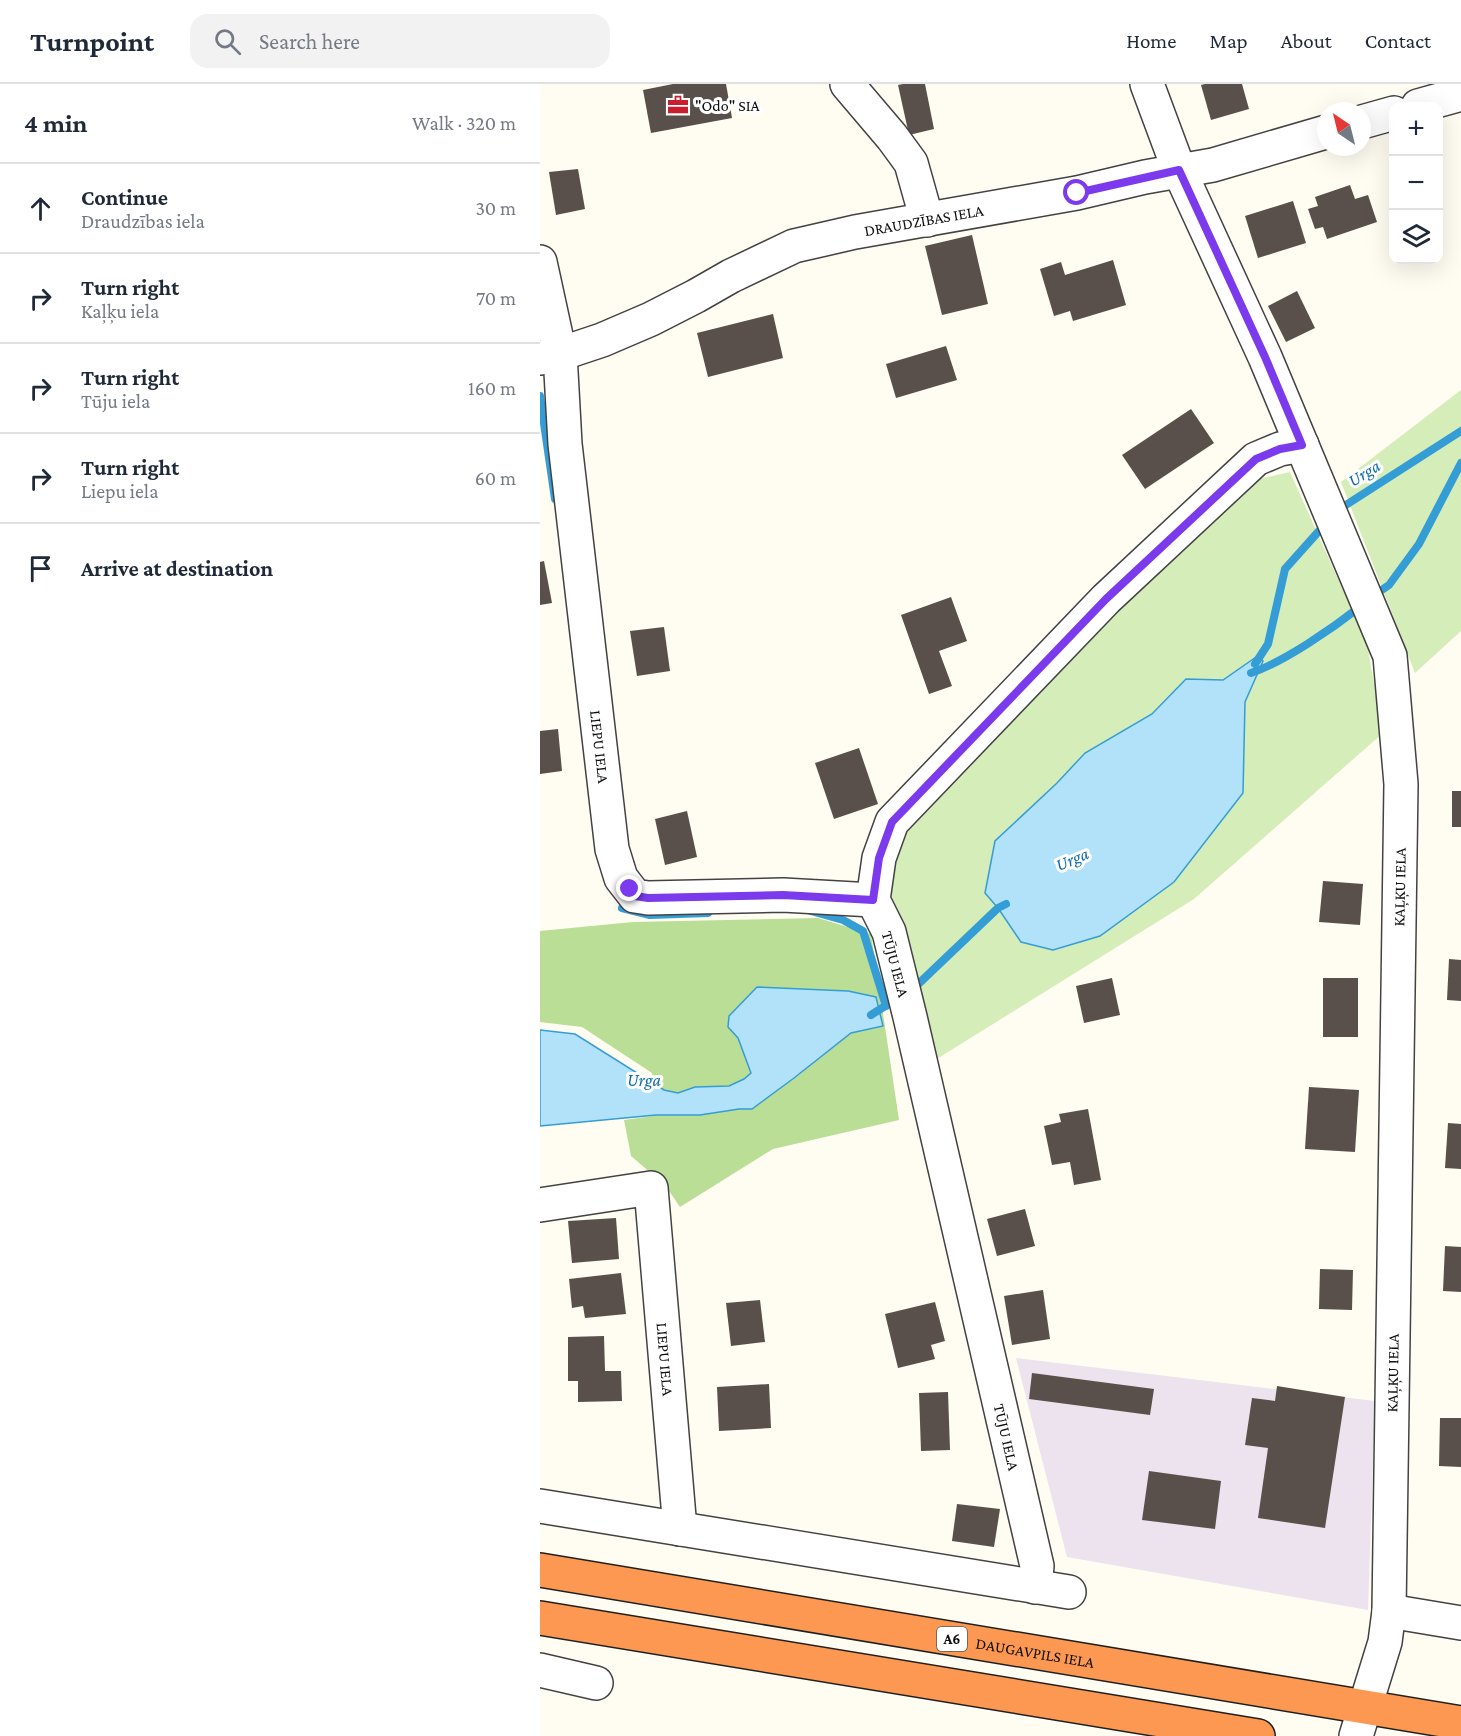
<!DOCTYPE html>
<html lang="en">
<head>
<meta charset="utf-8">
<style>
  :root { --surface:#fff; --page:#f2f2f3; --text:#1f2937; --muted:#747a83; --line:#e0e1e3 }
  body { margin:0; font-family:"Crimson Pro",serif; background:var(--page); color:var(--text) }
  .controls { position:absolute; right:18px; top:18px; display:grid; overflow:hidden; border-radius:12px; box-shadow:0 6px 24px #0002 }
  .controls button { width:54px; height:54px; display:grid; place-items:center; padding:0; border:0; border-bottom:2px solid var(--line); background:var(--surface); color:var(--text); font:30px sans-serif }
  .compass { position:absolute; left:777px; top:18px; width:54px; height:54px; border-radius:50%; background:var(--surface); box-shadow:0 6px 24px #0002; rotate:325deg }
  .stop { position:absolute; width:18px; height:18px; margin:-14px; border:4px solid #7c3aed; border-radius:50%; background:#fff }
  .stop.end { background:#7c3aed; border-color:#fff; box-shadow:0 2px 6px #0008 }
  .list { margin:0; padding:0; list-style:none }
  h2 { display:flex; justify-content:space-between; align-items:center; height:78px; margin:0; padding:0 24px; font-size:26px }
  h2 small { font-size:20px; font-weight:400; color:var(--muted) }
  .list li { display:grid; grid-template-columns:39px 1fr auto; gap:18px; align-items:center; box-sizing:border-box; height:90px; padding:0 24px; border-top:2px solid var(--line) }
  .list b { display:block; font-size:22px; white-space:nowrap }
  .list p { margin:0; font-size:20px; white-space:nowrap; color:var(--muted) }
  .list em { font-size:20px; font-style:normal; color:var(--muted) }
  .icon { flex:none; width:33px; height:33px; fill:none; stroke:currentColor; stroke-width:2; stroke-linecap:round; stroke-linejoin:round }
  .map { position:relative; flex:none; width:921px; height:1652px; overflow:hidden }
  header { display:flex; align-items:center; gap:36px; box-sizing:border-box; height:84px; padding:0 30px; background:var(--surface); border-bottom:2px solid var(--line) }
  header strong { font-size:28px }
  nav { display:flex; gap:33px; margin-inline-start:auto; font-size:21px }
  .search { width:420px; height:54px; background:var(--page); display:flex; align-items:center; gap:15px; box-sizing:border-box; padding:0 21px; border-radius:18px; color:var(--muted); font-size:22px }
  main { display:flex }
  aside { flex:1; background:var(--surface) }
  .map>svg:first-child { display:block }
  .industrial { fill:#ece3ee }
  .green { fill:#d5edb8 }
  .forest { fill:#bade96 }
  .water { fill:#b2e2fa; stroke:#359dd6; stroke-width:1.5 }
  .lines { fill:none; stroke-linecap:round; stroke-linejoin:round }
  .stream { stroke:#359dd6; stroke-width:8 }
  .building { fill:#594f4b }
  .minor-casing { stroke:#424242; stroke-width:36 }
  .highway-casing { stroke:#202020; stroke-width:36 }
  .minor { stroke:#fff; stroke-width:33 }
  .highway { stroke:#fd9852; stroke-width:33 }
  .route { stroke:#7c3aed; stroke-width:8 }
  .labels { text-anchor:middle; stroke-width:6; stroke-linejoin:round; paint-order:stroke }
  .shield { fill:#fff; stroke:#575757; stroke-width:1.5 }
  .shield-label { font-size:15px; font-weight:bold; fill:#0f0f0f }
  .poi-label { font-size:16px; fill:#0f0f0f; stroke:#fff; text-anchor:start }
  .street-label { font-size:16px; fill:#0f0f0f; stroke:#fff }
  .water-label { font-size:18px; font-style:italic; fill:#106daa; stroke:#fff }
</style>
</head>
<body>
<header>
<strong>Turnpoint</strong>
<div class="search"><svg class="icon" aria-label="search" viewBox="0 0 24 24"><circle cx="10" cy="10" r="6"/><path d="M15 15l6 6"/></svg>Search here</div>
<nav><a>Home</a><a>Map</a><a>About</a><a>Contact</a></nav>
</header>
<main>
<aside>
<h2>4 min<small>Walk · 320 m</small></h2>
<ul class="list">
<li><svg class="icon" aria-label="ahead" viewBox="0 0 24 24"><path d="M12 20V5M6 11l6-6 6 6"/></svg><div><b>Continue</b><p>Draudzības iela</p></div><em>30 m</em></li>
<li><svg class="icon" aria-label="right" viewBox="0 0 24 24"><path d="M7 20v-9h11M14 6l5 5-5 5"/></svg><div><b>Turn right</b><p>Kaļķu iela</p></div><em>70 m</em></li>
<li><svg class="icon" aria-label="right" viewBox="0 0 24 24"><path d="M7 20v-9h11M14 6l5 5-5 5"/></svg><div><b>Turn right</b><p>Tūju iela</p></div><em>160 m</em></li>
<li><svg class="icon" aria-label="right" viewBox="0 0 24 24"><path d="M7 20v-9h11M14 6l5 5-5 5"/></svg><div><b>Turn right</b><p>Liepu iela</p></div><em>60 m</em></li>
<li><svg class="icon" aria-label="arrive" viewBox="0 0 24 24"><path d="M6 21V4h12l-3 4 3 4H6"/></svg><div><b>Arrive at destination</b></div></li>
</ul>
</aside>
<div class="map">
<svg width="921" height="1652" viewBox="0 0 921 1652">
  <rect width="100%" height="100%" fill="#fffcf1"/>
  <path class="industrial" d="M476,1274L835,1317L828,1526L527,1473Z"/>
  <g class="green">
    <path d="M921,306V547L875,589L801,398Z"/>
    <path d="M750,388L827,560L843,649L654,815L392,978L341,772L548,542L714,396Z"/>
  </g>
  <path class="forest" d="M278,834L331,850L359,1036L233,1065L140,1123L125,1101L91,1072L84,1036L113,1032L112,989L42,943L0,938V847L93,838Z"/>
  <g class="water">
    <path d="M719,571L723,577L705,618L703,709L634,798L560,852L513,866L481,858L458,824L445,809L455,757L517,699L545,669L612,630L646,595L683,596Z"/>
    <path d="M217,903L308,907L336,913L343,942L311,949L254,994L212,1025H199L160,1031H116L0,1042V946L35,950L124,1006L138,1009L155,1003L189,1002L204,995L211,989L198,954L188,943L189,932Z"/>
  </g>
  <g class="lines">
    <g class="stream">
      <path d="M0,312L15,415"/>
      <path d="M798,426L921,347"/>
      <path d="M833,512L849,501L879,460L921,379"/>
      <path d="M715,580L728,560L745,485L787,438"/>
      <path d="M711,589C744,578 793,544 821,522"/>
      <path d="M82,824L110,831L168,829"/>
      <path d="M271,827L303,836L323,847L346,922"/>
      <path d="M372,906L458,824L466,820"/>
      <path d="M331,931L358,914"/>
    </g>
  </g>
  <g class="building">
    <path d="M133,0H186L192,34L111,49L103,6Z"/>
    <path d="M363,0H385L394,45L369,51L358,1Z"/>
    <path d="M665,0H702L709,25L671,36L661,1Z"/>
    <path d="M38,85L45,125L16,131L9,88Z"/>
    <path d="M810,101L815,115L828,111L837,138L787,155L783,143L775,145L768,125L778,122L775,113Z"/>
    <path d="M753,117L766,159L718,174L705,132Z"/>
    <path d="M432,151L448,220L402,231L385,162Z"/>
    <path d="M573,176L586,221L533,237L530,227L514,232L500,185L521,178L525,191Z"/>
    <path d="M757,207L775,244L746,258L728,222Z"/>
    <path d="M233,230L243,274L168,293L157,249Z"/>
    <path d="M406,262L417,296L356,314L346,280Z"/>
    <path d="M651,325L674,359L605,405L582,371Z"/>
    <path d="M4,477L12,519L0,521V478Z"/>
    <path d="M411,513L427,557L399,567L412,602L389,610L361,531Z"/>
    <path d="M124,543L130,587L97,592L90,547Z"/>
    <path d="M18,645L22,687L0,690V647Z"/>
    <path d="M319,664L338,720L294,735L275,679Z"/>
    <rect x="912" y="707" width="9" height="36"/>
    <path d="M147,727L157,773L125,781L115,735Z"/>
    <path d="M783,797L823,800L820,841L779,838Z"/>
    <path d="M909,875L921,876V917L907,916Z"/>
    <path d="M572,894L580,931L544,939L536,902Z"/>
    <rect x="783" y="894" width="35" height="59"/>
    <path d="M769,1003L819,1006L815,1068L765,1065Z"/>
    <path d="M548,1025L561,1096L534,1101L530,1078L512,1081L504,1042L521,1038L519,1030Z"/>
    <path d="M908,1039L921,1040V1085L905,1084Z"/>
    <path d="M485,1125L495,1162L457,1172L447,1135Z"/>
    <path d="M76,1134L79,1175L32,1179L28,1137Z"/>
    <path d="M905,1162L921,1163V1208L903,1207Z"/>
    <path d="M780,1185L813,1186L812,1226L779,1225Z"/>
    <path d="M81,1189L86,1230L45,1234L43,1222L32,1224L29,1195Z"/>
    <path d="M503,1206L510,1255L472,1261L464,1212Z"/>
    <path d="M220,1216L225,1258L191,1262L186,1219Z"/>
    <path d="M395,1218L405,1257L391,1261L395,1275L358,1284L345,1230Z"/>
    <path d="M64,1252L65,1287H81L82,1317L38,1318V1297H28V1253Z"/>
    <path d="M492,1289L614,1305L610,1331L489,1315Z"/>
    <path d="M229,1300L231,1344L179,1347L177,1303Z"/>
    <path d="M737,1302L805,1313L785,1444L718,1434L728,1364L705,1361L712,1314L735,1317Z"/>
    <path d="M408,1308L410,1366L381,1367L379,1309Z"/>
    <path d="M900,1334H921V1383L899,1382Z"/>
    <path d="M609,1387L681,1397L675,1445L602,1436Z"/>
    <path d="M417,1420L460,1425L454,1463L412,1457Z"/>
  </g>
  <g class="lines">
    <defs>
      <g id="minor">
        <path d="M307,0L352,53L371,79L387,136"/>
        <path d="M607,0L639,86L725,273L850,572L861,700L849,1527L845,1558L816,1652"/>
        <path d="M878,22L921,10"/>
        <path d="M822,38L854,29"/>
        <path id="s1" d="M0,178L20,270L25,360L72,765L81,794L95,812L108,814L243,811L333,816"/>
        <path id="s2" d="M0,274L20,270L62,256L111,235L156,212L191,192L254,162L315,148L537,109L605,93L673,81L786,48"/>
        <path id="s3" d="M0,1121L111,1104L140,1445"/>
        <path d="M0,1422L529,1508"/>
        <path d="M495,1503L497,1482L370,933L349,848L333,816L339,774L352,738L566,515L716,375L740,365L762,361"/>
        <path d="M849,1527L921,1539"/>
        <path d="M0,1586L56,1599"/>
      </g>
      <g id="highway">
        <path id="s4" d="M0,1486L921,1639"/>
        <path d="M0,1534L718,1652"/>
      </g>
    </defs>
    <use href="#minor" class="minor-casing"/>
    <use href="#highway" class="highway-casing"/>
    <use href="#minor" class="minor"/>
    <use href="#highway" class="highway"/>
  </g>
  <g class="lines">
    <path class="route" d="M90,805L95,812L108,814L243,811L333,816L339,774L352,738L566,515L716,375L740,365L762,361L725,273L639,86L537,109"/>
  </g>
  <defs>
    <symbol id="office-bare" viewBox="-9 -9 18 18"><path d="M-6-3h4V-5.5h4V-3h4V5H-6ZM-1-4.5V-3h2v-1.5ZM-6 0V1H6V0Z" fill="#c91e2e" stroke="#fff" stroke-width="2.5" paint-order="stroke"/></symbol>
  </defs>
  <g fill-rule="evenodd">
    <use href="#office-bare" x="123" y="6" width="30" height="30"/>
  </g>
  <g class="labels">
    <rect class="shield" x="397" y="1543" width="30" height="24" rx="4.5"/>
    <g class="shield-label">
      <text x="412" y="1560">A6</text>
    </g>
    <g class="poi-label">
      <text x="155" y="27">"Odo" SIA</text>
    </g>
    <g class="street-label">
      <text dy="6" stroke="none"><textPath href="#s2" startOffset="411">DRAUDZĪBAS IELA</textPath></text>
      <text dy="6" stroke="none"><textPath href="#s1" startOffset="489">LIEPU IELA</textPath></text>
      <text transform="translate(859 803) rotate(-89)" y="6">KAĻĶU IELA</text>
      <text transform="translate(356 880) rotate(75)" y="6">TŪJU IELA</text>
      <text dy="6" stroke="none"><textPath href="#s3" startOffset="284">LIEPU IELA</textPath></text>
      <text transform="translate(852 1289) rotate(-89)" y="6">KAĻĶU IELA</text>
      <text transform="translate(467 1353) rotate(77)" y="6">TŪJU IELA</text>
      <text dy="6" stroke="none"><textPath href="#s4" startOffset="502">DAUGAVPILS IELA</textPath></text>
    </g>
    <g class="water-label">
      <text transform="translate(824 389) rotate(-32)" y="6">Urga</text>
      <text transform="translate(532 775) rotate(-23)" y="6">Urga</text>
      <text x="104" y="1002">Urga</text>
    </g>
  </g>
</svg>
<div class="controls">
<button>+</button>
<button>−</button>
<button><svg class="icon" aria-label="layers" viewBox="0 0 24 24"><path d="M12 4l9 5-9 5-9-5zM3 14l9 5 9-5"/></svg></button>
</div>
<svg class="compass" viewBox="-18 -18 36 36"><path d="M0-13l5 13h-10z" fill="#e53935"/><path d="M0 13l5-13h-10z" fill="#747a83"/></svg>
<div class="stop" style="left:537px;top:109px"></div>
<div class="stop end" style="left:90px;top:805px"></div>
</div>
</main>
</body>
</html>
